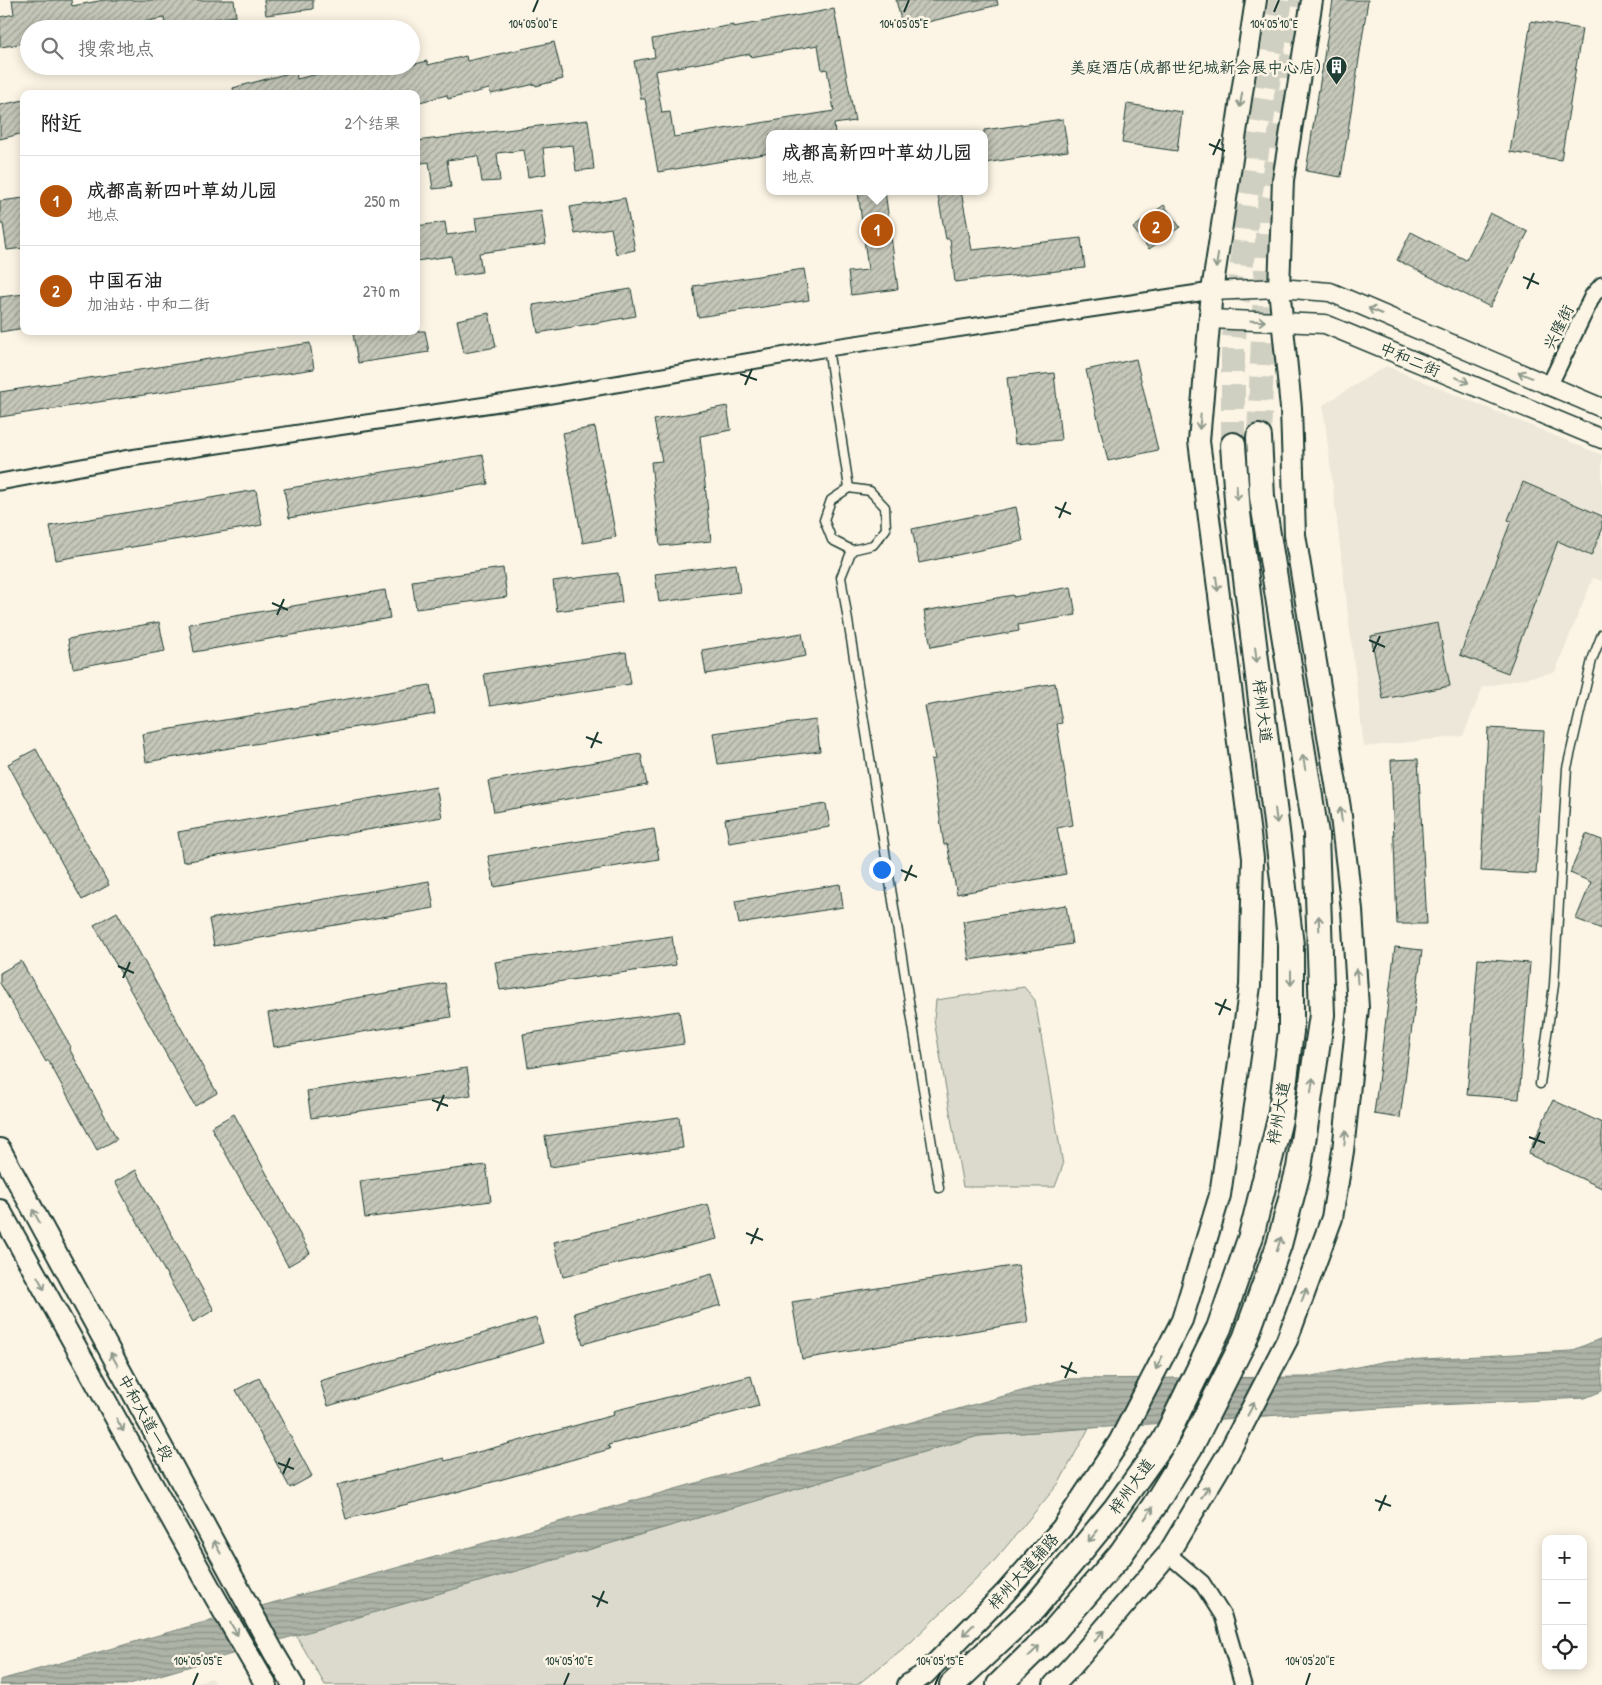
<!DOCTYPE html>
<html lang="zh">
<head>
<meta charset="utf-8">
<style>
  :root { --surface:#fff; --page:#f6f6f6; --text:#222; --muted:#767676; --line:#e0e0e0; --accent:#b45309 }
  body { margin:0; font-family:"Patrick Hand","LXGW WenKai TC",sans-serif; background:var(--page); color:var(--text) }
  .controls { position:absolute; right:15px; bottom:15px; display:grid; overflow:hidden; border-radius:10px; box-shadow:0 2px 12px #0003 }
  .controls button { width:45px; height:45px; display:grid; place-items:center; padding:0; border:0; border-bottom:1px solid var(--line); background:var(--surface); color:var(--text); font:25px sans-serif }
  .you { position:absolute; left:881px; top:869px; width:18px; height:18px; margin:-12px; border:4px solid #fff; border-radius:50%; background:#1a73e8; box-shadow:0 0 0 8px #1a73e833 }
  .badge { display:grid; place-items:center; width:32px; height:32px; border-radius:50%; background:var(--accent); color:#fff; font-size:16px; font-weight:700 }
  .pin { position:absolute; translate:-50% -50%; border:2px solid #fff; box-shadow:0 1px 5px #0006 }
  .popup { position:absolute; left:766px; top:130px; width:222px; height:65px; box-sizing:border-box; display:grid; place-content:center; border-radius:10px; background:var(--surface); filter:drop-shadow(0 1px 4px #0005); font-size:16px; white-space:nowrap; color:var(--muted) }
  .popup b { font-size:19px; color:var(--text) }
  .popup::after { content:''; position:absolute; left:50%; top:100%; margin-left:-10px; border:10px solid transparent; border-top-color:var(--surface) }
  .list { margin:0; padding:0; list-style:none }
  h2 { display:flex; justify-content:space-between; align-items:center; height:65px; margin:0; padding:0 20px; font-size:21px }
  h2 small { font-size:16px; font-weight:400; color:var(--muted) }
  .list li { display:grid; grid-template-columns:32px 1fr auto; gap:15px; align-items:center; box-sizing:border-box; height:90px; padding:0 20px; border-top:1px solid var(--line) }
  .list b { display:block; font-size:19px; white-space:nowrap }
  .list p { margin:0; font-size:16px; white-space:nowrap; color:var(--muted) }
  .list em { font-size:16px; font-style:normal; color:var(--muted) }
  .icon { flex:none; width:28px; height:28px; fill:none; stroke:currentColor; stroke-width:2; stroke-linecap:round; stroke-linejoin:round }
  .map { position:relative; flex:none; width:1602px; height:1685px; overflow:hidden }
  .search { position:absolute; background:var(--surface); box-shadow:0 2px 12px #0003; left:20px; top:20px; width:400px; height:55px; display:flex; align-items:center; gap:12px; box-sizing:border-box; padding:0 18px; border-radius:28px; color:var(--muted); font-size:19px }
  .panel { position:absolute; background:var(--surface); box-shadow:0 2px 12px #0003; left:20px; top:90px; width:400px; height:245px; border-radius:10px }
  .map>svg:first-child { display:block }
  .built { fill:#ece7d8 }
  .green { fill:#dcdacc; stroke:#7e8c80 }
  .water { fill:url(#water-rules); stroke:#758479 }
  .building { fill:url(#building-hatch); stroke:#1f3d34; fill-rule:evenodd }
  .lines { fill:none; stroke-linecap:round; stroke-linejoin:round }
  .trunk-tunnel { stroke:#d0d0c2; stroke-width:24; stroke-dasharray:24 12; stroke-linecap:butt }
  .service-casing { stroke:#1f3d34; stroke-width:11 }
  .minor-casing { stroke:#1f3d34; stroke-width:19 }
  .tertiary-casing { stroke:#1f3d34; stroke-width:21 }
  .secondary-casing { stroke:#1f3d34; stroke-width:24 }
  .trunk-casing { stroke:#1f3d34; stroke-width:28 }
  .service { stroke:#fcf5e5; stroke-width:8 }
  .minor { stroke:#fcf5e5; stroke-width:15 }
  .tertiary { stroke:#fcf5e5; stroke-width:18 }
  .secondary { stroke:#fcf5e5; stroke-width:20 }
  .trunk { stroke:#fcf5e5; stroke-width:24 }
  .oneway { stroke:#8e998c }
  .ticks { fill:none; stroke:#1f3d34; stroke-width:2 }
  .labels { text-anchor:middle; stroke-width:5; stroke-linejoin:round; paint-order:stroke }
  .poi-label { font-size:16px; fill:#1f3d34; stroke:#fcf5e5; text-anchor:end }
  .street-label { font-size:16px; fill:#1f3d34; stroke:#fcf5e5 }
  .ticks-label { font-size:12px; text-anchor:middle; fill:#1f3d34; stroke:#fcf5e5; stroke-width:5; stroke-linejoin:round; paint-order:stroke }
</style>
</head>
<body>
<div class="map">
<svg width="1602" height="1685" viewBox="0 0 1602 1685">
  <defs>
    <pattern id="water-rules" width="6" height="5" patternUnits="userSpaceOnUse" patternTransform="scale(1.25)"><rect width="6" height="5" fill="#aeb3a7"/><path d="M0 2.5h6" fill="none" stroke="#8d9389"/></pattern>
    <pattern id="building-hatch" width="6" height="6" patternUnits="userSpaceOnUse" patternTransform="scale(1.25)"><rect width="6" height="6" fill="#c5c7b9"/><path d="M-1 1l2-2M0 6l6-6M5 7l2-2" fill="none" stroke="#9fa397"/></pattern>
  </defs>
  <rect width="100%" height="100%" fill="#fcf5e5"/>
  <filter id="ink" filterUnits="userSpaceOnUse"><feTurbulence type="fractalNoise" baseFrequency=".02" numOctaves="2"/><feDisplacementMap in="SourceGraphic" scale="10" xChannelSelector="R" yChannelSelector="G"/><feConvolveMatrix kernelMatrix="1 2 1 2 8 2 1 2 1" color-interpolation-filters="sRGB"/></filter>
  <g filter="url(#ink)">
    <g class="built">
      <path d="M1386,366L1602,455V581L1593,578L1555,672L1483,687L1463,736L1364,747L1323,405Z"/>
      <path d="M212,1678L216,1685H187Z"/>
    </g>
    <g class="green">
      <path d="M1024,987L1035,1000L1063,1165L1055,1187H963L934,1020L936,1000Z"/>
      <path d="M1089,1428L1059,1483L995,1560L910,1643L857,1685H325L296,1635L978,1436Z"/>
    </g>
    <path class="water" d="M1602,1338V1391L1585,1398L1395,1407L978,1436L126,1685H0V1680L1064,1379L1307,1377L1387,1361L1571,1351Z"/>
    <g class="building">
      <path d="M12,0H71L72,6L104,0H234L236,16L165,25L164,18L106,29H29V43L0,47V17L14,14Z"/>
      <path d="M264,0H313V9L266,15Z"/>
      <path d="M896,0H997L998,5L903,28Z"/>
      <path d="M1333,0H1368L1341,177L1306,171Z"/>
      <path d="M834,9L855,121L834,124L835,134H770V153L658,172L645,99H641L634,61L655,57L652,39L733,25V27ZM818,45L822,70L827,69L834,111L674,137L670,112L662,113L655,71L750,54L751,57Z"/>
      <path d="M1531,21L1582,29L1561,160L1510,152Z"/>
      <path d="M554,42L563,79L536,86L535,84L491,94L489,89L448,99L447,95L416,103V94H234L233,88L296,71L297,79L338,69V71L360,66H379L380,73L427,61L428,65L466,56L467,61Z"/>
      <path d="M24,100V133L0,139V105Z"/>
      <path d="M1127,104L1182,112L1177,151L1122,143Z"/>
      <path d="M1063,119L1068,151L984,163V130Z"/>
      <path d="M588,120L594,169L576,171L573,145L543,148L546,174L528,177L524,150L497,153L500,181L482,182L478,156L447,160L451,187L433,189L429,162L416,164V141Z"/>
      <path d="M858,191H885L898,289L851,295L848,272L868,270Z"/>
      <path d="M937,191H961L972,250L1081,238L1085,268L955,282L950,239H946Z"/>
      <path d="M24,198V248L7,250L3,224H0V201Z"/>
      <path d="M625,198L635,250L616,254L611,228L575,234L570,207Z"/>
      <path d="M1164,205L1180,227L1149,249L1133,228Z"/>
      <path d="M541,210L546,244L479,253L482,272L454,276L451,256L416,261V226L445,222L447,235L477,231L475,218Z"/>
      <path d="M1490,213L1528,232L1490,307L1397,260L1411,232L1466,260Z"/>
      <path d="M804,269L809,300L698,317L693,286Z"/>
      <path d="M631,289L636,316L538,333L533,305Z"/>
      <path d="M24,294V328L0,332V297Z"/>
      <path d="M489,313L496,347L464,353L457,320Z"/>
      <path d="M371,331H425L429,352L358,363L353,334Z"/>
      <path d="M310,343L314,369L0,417V392Z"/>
      <path d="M1136,359L1158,450L1108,461L1086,370Z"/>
      <path d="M1054,373L1061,440L1015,444L1007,378Z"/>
      <path d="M727,406L731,430L700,436L711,541L660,546L651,462L662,461L654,420Z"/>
      <path d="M595,427L616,537L583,543L562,433Z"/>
      <path d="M483,455L488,484L289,518L284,489Z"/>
      <path d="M1523,482L1602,516V530L1591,556L1558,541L1508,673L1460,655L1511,521L1508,520Z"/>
      <path d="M256,490L262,525L56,560L50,526Z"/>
      <path d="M1016,507L1023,541L919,563L912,529Z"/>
      <path d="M736,564L740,592L659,602L655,574Z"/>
      <path d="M503,568L507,597L416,609L412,581Z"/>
      <path d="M618,573L622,602L557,611L553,581Z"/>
      <path d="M1071,587L1076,615L1018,625L1019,631L931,647L924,611L1013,595V597Z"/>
      <path d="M385,590L390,618L194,652L189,624Z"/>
      <path d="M159,622L165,651L73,668L68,639Z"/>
      <path d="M1438,623L1450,686L1383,699L1371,636Z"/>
      <path d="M802,633L806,656L706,674L702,650Z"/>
      <path d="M626,652L631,684L490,706L484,674Z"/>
      <path d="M1055,683L1062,723L1057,724L1073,825L1057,828L1066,874L957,894L947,844L944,845L931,760L935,759L925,706Z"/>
      <path d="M430,685L435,714L146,762L142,734Z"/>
      <path d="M816,720L820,751L718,764L713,733Z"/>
      <path d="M1488,728L1544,731L1536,874L1481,871Z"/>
      <path d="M36,749L109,885L82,900L8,764Z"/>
      <path d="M641,754L647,785L494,812L488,781Z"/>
      <path d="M1418,759L1427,924H1397L1391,760Z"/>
      <path d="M436,787L442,817L183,862L178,832Z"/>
      <path d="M826,804L830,827L729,843L725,819Z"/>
      <path d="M654,829L659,859L494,887L488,856Z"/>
      <path d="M1586,834L1602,840V929L1576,919L1591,882L1570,873Z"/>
      <path d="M429,881L434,908L214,946L209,919Z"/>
      <path d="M840,884L843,907L739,924L735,901Z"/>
      <path d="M1066,905L1072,944L969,960L963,921Z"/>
      <path d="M117,912L217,1093L195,1106L94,925Z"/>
      <path d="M672,936L676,965L500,990L495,962Z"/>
      <path d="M1395,947L1422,950L1400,1118L1374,1114Z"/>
      <path d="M1478,959L1530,963L1519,1099L1467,1095Z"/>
      <path d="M21,961L71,1047L69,1048L117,1139L97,1150L48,1060L46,1062L0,983V973Z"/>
      <path d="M445,983L451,1017L274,1047L268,1013Z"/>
      <path d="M679,1011L684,1044L528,1067L523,1034Z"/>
      <path d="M467,1068L471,1095L311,1118L307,1091Z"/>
      <path d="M1553,1100L1602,1123V1188L1528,1154Z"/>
      <path d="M234,1114L310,1253L288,1266L211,1127Z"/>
      <path d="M679,1117L683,1148L550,1167L545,1136Z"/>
      <path d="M486,1165L491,1201L365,1218L360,1181Z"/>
      <path d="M136,1170L214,1310L193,1322L115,1182Z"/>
      <path d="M708,1204L717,1239L563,1277L554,1242Z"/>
      <path d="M1018,1265L1028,1322L802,1359L792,1302Z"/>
      <path d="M712,1274L721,1305L583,1344L574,1313Z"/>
      <path d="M536,1318L543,1343L328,1406L320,1381Z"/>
      <path d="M751,1376L759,1406L608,1445L610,1449L453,1493L346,1519L337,1485L444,1458L445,1461L614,1415L613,1411Z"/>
      <path d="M259,1378L312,1476L290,1488L236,1390Z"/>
    </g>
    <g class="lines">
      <g class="trunk-tunnel">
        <path d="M1259,437L1268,212L1301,0"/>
        <path d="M1233,445V347L1247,216L1281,0"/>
      </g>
      <defs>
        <g id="service">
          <path d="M828,348L849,488"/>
          <path d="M849,488L870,491L885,507L886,529L873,545L852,550L832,540L824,520L831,500Z"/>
          <path d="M852,550L841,577L939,1188"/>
          <path d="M1540,1084L1554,985L1567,768L1592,660L1602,634"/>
        </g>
        <g id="minor">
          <path d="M1549,386L1593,295L1602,285"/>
          <path d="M0,482L124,459L533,398L828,348L1212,291"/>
          <path d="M1168,1554L1202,1583L1223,1616L1243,1685"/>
        </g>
        <g id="tertiary">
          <path d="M1212,291L1279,288L1330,292L1602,408"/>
          <path d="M1210,319L1325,324L1602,439"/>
        </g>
        <g id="secondary">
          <path d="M0,1149L274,1653L293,1685"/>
          <path d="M0,1210L215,1597L266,1685"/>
          <path d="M908,1685L925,1674L1005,1593L1062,1528L1119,1442L1182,1320L1220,1195L1250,986L1253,858L1199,441L1212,291L1256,0"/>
          <path d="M1054,1685L1073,1665L1168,1554L1229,1452L1287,1340L1332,1218L1343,1151L1358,1008L1352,910L1340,808L1295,535L1291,408L1279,288L1283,180L1312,0"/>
        </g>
        <g id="trunk">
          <path d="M952,1685L1034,1608L1116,1508L1164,1441L1219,1328L1251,1236L1280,1119L1291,1031V945L1238,513L1233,445"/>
          <path d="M999,1685L1053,1632L1120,1555L1154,1506L1191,1446L1245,1339L1279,1245L1299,1168L1322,1015L1316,834L1262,497L1259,437"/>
        </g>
      </defs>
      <use href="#service" class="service-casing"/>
      <use href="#minor" class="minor-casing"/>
      <use href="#tertiary" class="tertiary-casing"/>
      <use href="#secondary" class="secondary-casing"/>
      <use href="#trunk" class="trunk-casing"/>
      <use href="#service" class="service"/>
      <use href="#minor" class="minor"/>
      <use href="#tertiary" class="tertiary"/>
      <use href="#secondary" class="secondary"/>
      <use href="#trunk" class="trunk"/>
    </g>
    <defs><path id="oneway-shaft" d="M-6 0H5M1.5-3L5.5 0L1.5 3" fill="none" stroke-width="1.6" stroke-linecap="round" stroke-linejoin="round" transform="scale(1.25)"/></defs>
    <g class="oneway">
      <use href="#oneway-shaft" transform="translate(1241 100) rotate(99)"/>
      <use href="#oneway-shaft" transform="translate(1217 261) rotate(99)"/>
      <use href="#oneway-shaft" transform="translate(1375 311) rotate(-157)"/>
      <use href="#oneway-shaft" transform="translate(1258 321) rotate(2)"/>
      <use href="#oneway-shaft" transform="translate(1525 375) rotate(-157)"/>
      <use href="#oneway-shaft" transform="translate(1462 380) rotate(23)"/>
      <use href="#oneway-shaft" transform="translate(1200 422) rotate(95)"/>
      <use href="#oneway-shaft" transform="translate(1237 493) rotate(86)"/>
      <use href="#oneway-shaft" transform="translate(1217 584) rotate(83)"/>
      <use href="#oneway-shaft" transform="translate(1256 655) rotate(83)"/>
      <use href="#oneway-shaft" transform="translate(1304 762) rotate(-99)"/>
      <use href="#oneway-shaft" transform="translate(1341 815) rotate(-97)"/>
      <use href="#oneway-shaft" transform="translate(1276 816) rotate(83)"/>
      <use href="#oneway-shaft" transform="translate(1319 923) rotate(-92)"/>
      <use href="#oneway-shaft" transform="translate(1357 976) rotate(-94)"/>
      <use href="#oneway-shaft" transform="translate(1291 978) rotate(90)"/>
      <use href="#oneway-shaft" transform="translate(1312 1085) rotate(-82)"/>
      <use href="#oneway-shaft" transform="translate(1345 1138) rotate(-84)"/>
      <use href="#oneway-shaft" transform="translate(36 1216) rotate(-119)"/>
      <use href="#oneway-shaft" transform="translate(1279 1244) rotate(-73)"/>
      <use href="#oneway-shaft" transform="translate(41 1283) rotate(61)"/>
      <use href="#oneway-shaft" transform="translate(1304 1295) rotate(-70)"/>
      <use href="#oneway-shaft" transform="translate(114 1359) rotate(-119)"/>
      <use href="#oneway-shaft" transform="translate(1159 1363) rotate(117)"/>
      <use href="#oneway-shaft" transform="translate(1251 1409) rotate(-62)"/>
      <use href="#oneway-shaft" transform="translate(120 1425) rotate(61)"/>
      <use href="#oneway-shaft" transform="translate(1205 1492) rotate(-59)"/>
      <use href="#oneway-shaft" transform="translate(1149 1513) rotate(-55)"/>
      <use href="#oneway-shaft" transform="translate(1093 1536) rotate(130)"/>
      <use href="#oneway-shaft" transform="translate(217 1547) rotate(-119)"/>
      <use href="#oneway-shaft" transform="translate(234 1629) rotate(59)"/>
      <use href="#oneway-shaft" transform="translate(968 1630) rotate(135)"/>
      <use href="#oneway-shaft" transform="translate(1099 1636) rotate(-50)"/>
      <use href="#oneway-shaft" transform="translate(1034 1651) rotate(-44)"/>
    </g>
  </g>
  <path class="ticks" d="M533,12L538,0M904,12L909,0M1274,12L1279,0M1209,144L1225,151M1213,155L1220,139M1523,277L1539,284M1527,289L1534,273M740,374L757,380M745,385L752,369M1055,507L1071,514M1059,518L1066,502M272,603L288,610M277,615L284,599M1369,640L1385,647M1373,652L1380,636M586,737L602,743M591,748L598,732M901,870L917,877M905,881L912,865M118,966L134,973M123,978L130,962M1215,1003L1231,1010M1219,1015L1226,999M432,1100L448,1106M437,1111L444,1095M1529,1137L1545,1143M1533,1148L1540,1132M746,1233L763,1240M751,1244L758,1228M1061,1366L1077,1373M1065,1378L1072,1362M278,1463L294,1469M283,1474L290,1458M1375,1500L1391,1506M1379,1511L1386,1495M592,1596L608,1603M597,1607L604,1591M193,1685L198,1673M564,1685L569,1673M935,1685L940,1673M1306,1685L1310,1673"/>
  <defs>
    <symbol id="building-pin" viewBox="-11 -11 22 30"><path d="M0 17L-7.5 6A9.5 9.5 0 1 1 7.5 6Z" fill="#1f3d34" stroke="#fcf5e5"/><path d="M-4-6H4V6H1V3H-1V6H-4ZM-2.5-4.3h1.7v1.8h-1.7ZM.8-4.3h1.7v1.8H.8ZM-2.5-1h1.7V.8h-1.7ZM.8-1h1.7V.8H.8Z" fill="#fff"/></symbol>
  </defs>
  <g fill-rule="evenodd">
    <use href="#building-pin" x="1324" y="54" width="25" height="34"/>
  </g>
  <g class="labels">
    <g class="poi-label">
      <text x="1321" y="73">美庭酒店(成都世纪城新会展中心店)</text>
    </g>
    <g class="street-label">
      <text transform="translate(1558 327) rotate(-64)" y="6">兴隆街</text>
      <text transform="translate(1410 359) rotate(23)" y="6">中和二街</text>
      <text transform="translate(1263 711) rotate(83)" y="6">梓州大道</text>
      <text transform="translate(1278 1113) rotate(-80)" y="6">梓州大道</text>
      <text transform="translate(146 1417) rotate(61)" y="6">中和大道一段</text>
      <text transform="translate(1131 1486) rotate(-54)" y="6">梓州大道</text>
      <text transform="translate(1023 1571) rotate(-48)" y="6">梓州大道辅路</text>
    </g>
  </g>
  <g class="ticks-label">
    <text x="533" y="28">104°05'00"E</text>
    <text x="904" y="28">104°05'05"E</text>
    <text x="1274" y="28">104°05'10"E</text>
    <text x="198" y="1665">104°05'05"E</text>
    <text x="569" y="1665">104°05'10"E</text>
    <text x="940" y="1665">104°05'15"E</text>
    <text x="1310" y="1665">104°05'20"E</text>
  </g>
</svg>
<div class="controls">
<button>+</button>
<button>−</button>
<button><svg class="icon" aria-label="locate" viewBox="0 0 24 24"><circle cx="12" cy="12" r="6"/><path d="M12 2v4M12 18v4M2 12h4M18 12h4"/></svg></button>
</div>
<div class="you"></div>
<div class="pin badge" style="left:877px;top:230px">1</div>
<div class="popup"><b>成都高新四叶草幼儿园</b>地点</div>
<div class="pin badge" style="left:1156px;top:227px">2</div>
<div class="search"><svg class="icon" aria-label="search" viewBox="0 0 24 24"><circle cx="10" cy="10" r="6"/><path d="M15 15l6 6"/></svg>搜索地点</div>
<section class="panel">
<h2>附近<small>2个结果</small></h2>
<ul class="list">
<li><span class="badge">1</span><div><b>成都高新四叶草幼儿园</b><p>地点</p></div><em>250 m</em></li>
<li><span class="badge">2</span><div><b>中国石油</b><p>加油站 · 中和二街</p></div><em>270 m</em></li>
</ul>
</section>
</div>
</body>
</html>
